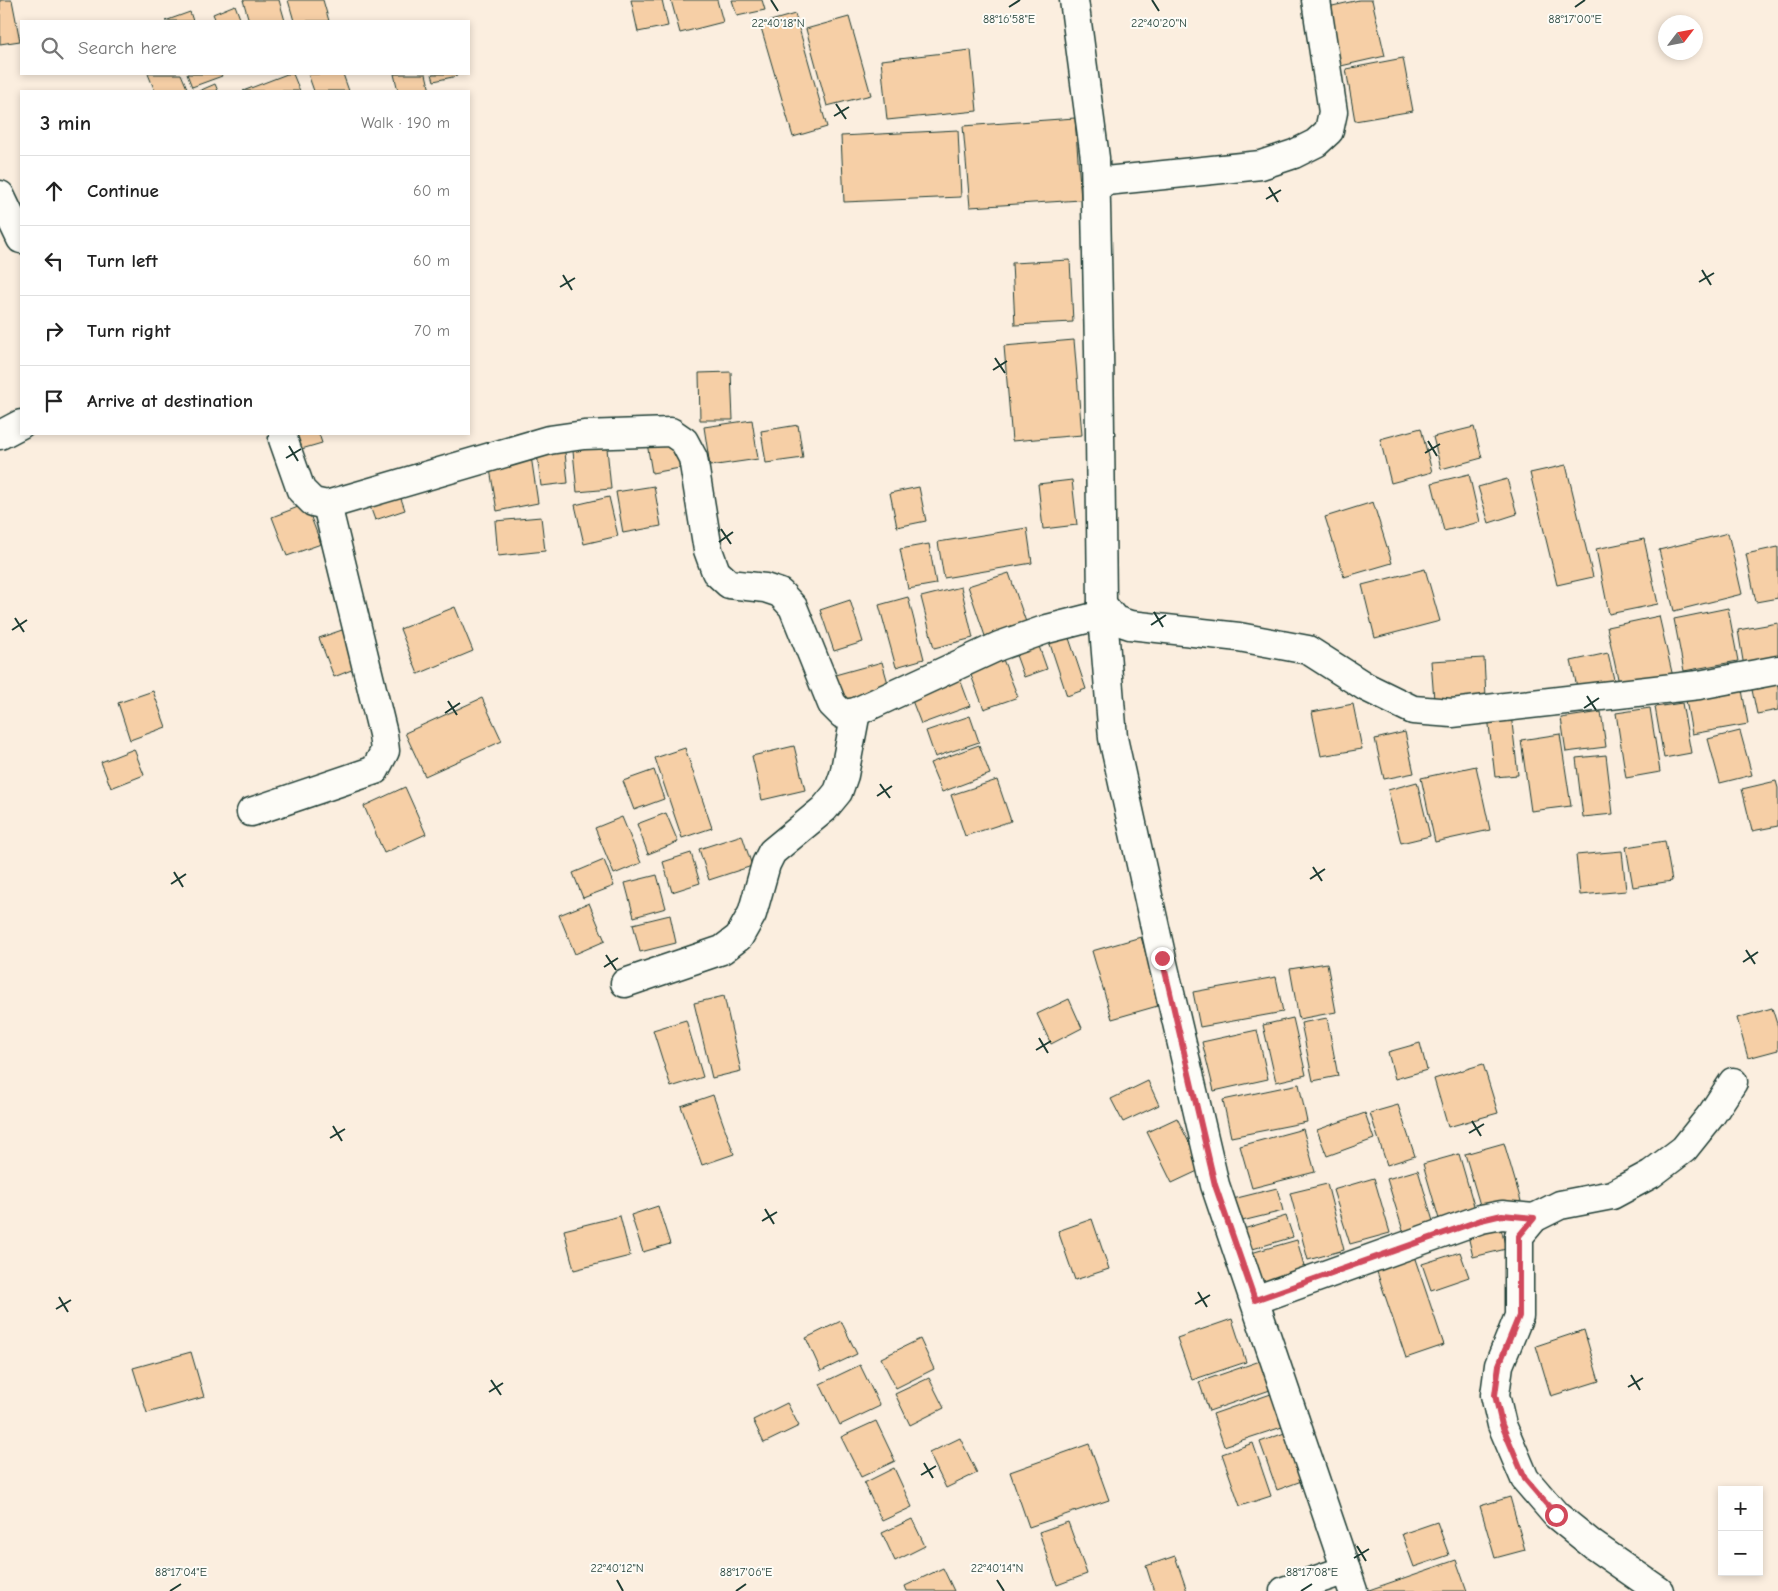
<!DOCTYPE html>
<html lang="en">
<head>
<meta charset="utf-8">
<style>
  :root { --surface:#fff; --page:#f2f2f2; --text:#222; --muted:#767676; --line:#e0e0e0 }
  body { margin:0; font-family:"Comic Neue",sans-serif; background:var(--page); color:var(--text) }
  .controls { position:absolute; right:15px; bottom:15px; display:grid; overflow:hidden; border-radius:0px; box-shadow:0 2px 8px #0003 }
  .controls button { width:45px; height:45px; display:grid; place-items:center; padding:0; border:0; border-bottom:1px solid var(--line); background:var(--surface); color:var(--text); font:25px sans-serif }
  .compass { position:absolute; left:1658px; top:15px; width:45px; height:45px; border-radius:50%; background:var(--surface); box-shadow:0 2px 8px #0003; rotate:58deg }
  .stop { position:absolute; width:15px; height:15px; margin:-11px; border:4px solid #d1495b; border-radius:50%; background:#fff }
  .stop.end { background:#d1495b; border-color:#fff; box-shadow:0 1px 5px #0008 }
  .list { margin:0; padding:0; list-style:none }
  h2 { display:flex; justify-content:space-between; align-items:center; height:65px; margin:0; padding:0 20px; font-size:21px }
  h2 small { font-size:16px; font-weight:400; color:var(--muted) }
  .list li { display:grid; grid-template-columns:32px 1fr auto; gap:15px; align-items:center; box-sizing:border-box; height:70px; padding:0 20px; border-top:1px solid var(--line) }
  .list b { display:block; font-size:19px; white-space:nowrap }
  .list em { font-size:16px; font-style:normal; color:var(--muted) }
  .icon { flex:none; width:28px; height:28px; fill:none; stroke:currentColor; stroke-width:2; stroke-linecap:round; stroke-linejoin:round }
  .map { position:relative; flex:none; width:1778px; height:1591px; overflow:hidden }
  .search { position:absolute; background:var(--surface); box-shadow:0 2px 8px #0003; left:20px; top:20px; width:450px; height:55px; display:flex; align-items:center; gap:12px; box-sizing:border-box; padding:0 18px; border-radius:0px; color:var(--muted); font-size:19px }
  .panel { position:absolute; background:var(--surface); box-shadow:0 2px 8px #0003; left:20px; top:90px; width:450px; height:345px; border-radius:0px }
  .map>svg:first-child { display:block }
  .building { fill:#f6cfa6; stroke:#1f3d34 }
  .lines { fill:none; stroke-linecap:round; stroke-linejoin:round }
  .minor-casing { stroke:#1f3d34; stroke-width:31 }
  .minor { stroke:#fdfcf7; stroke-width:28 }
  .route { stroke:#d1495b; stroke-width:6 }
  .ticks { fill:none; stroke:#1f3d34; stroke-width:2 }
  .ticks-label { font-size:12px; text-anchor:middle; fill:#1f3d34; stroke:#fdfcf7; stroke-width:4; stroke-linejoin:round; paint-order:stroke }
</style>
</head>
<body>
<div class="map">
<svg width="1778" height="1591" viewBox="0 0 1778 1591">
  <rect width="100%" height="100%" fill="#fbeedf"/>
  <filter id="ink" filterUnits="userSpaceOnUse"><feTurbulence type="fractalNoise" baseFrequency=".02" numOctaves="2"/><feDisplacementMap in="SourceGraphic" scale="10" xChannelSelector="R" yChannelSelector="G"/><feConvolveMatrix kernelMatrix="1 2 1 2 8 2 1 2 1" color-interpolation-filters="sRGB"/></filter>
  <g filter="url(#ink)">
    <g class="building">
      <path d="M0,0H12L20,41L0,44Z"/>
      <path d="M243,0H279L285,21H249Z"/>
      <path d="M288,0H323L329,21H294Z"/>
      <path d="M631,0H662L668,26L638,32Z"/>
      <path d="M671,0H717L723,22L680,33Z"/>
      <path d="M732,0H762L765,10L737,16Z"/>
      <path d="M1359,0H1372L1385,56L1341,66L1328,7Z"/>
      <path d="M235,5L241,21H216L213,14Z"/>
      <path d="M190,12L193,21H165Z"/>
      <path d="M795,14L827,127L793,137L760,24Z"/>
      <path d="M849,17L871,95L827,106L806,29Z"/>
      <path d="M971,50L977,111L887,120L881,60Z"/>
      <path d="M1403,58L1413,111L1355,121L1346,69Z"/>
      <path d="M148,74H181L187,88L180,91H155Z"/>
      <path d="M187,74H221L222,76L192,87Z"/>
      <path d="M287,74H293L300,91H243Z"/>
      <path d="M308,74H343L349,91H314Z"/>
      <path d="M394,74H426L430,91H398Z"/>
      <path d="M432,74H456L457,76L434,81Z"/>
      <path d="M215,84L218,91H199Z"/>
      <path d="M1075,118L1081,200L970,207L963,126Z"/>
      <path d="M958,130L961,197L844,202L841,136Z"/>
      <path d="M1070,260L1073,322L1015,325L1012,263Z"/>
      <path d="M1074,340L1082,435L1012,441L1004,346Z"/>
      <path d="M731,372L733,420H700L699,373Z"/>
      <path d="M752,420L758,459L710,466L704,427Z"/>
      <path d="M798,425L803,458L766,463L761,431Z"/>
      <path d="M1474,427L1482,458L1441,469L1433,437Z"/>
      <path d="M1421,428L1432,472L1391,483L1380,439Z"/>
      <path d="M293,434H319L322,443L298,450Z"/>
      <path d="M606,438L611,489L577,492L572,441Z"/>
      <path d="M676,439L680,468L652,473L647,443Z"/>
      <path d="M564,442L568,483L541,486L536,445Z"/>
      <path d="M531,456L538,503L497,511L489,463Z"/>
      <path d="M1566,465L1593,577L1557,585L1530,473Z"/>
      <path d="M1469,474L1480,522L1444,531L1432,483Z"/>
      <path d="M1507,479L1517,514L1489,523L1478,487Z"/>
      <path d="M1072,480L1077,525L1043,529L1038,484Z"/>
      <path d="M654,486L661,526L623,533L616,492Z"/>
      <path d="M397,487L405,510L375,520L367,498Z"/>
      <path d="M919,487L926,521L897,527L890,493Z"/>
      <path d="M609,497L618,536L584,544L575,505Z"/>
      <path d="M1373,502L1392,563L1344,577L1325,517Z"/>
      <path d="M306,504L321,544L287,556L272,517Z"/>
      <path d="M541,517L545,551L498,556L495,521Z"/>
      <path d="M1027,528L1032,563L944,578L938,542Z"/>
      <path d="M1728,533L1742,594L1674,611L1659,550Z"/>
      <path d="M1644,539L1658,604L1609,614L1596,549Z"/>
      <path d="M929,544L936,584L908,589L900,549Z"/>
      <path d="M1778,547V598L1756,602L1746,554Z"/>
      <path d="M1425,569L1440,621L1375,638L1362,585Z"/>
      <path d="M1009,573L1027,625L986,639L968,586Z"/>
      <path d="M961,587L973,638L934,648L921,597Z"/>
      <path d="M908,597L924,659L896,667L879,605Z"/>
      <path d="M850,600L863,642L834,651L820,610Z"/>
      <path d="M455,607L473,651L418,674L400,629Z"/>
      <path d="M1728,608L1738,661L1684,671L1674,619Z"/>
      <path d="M1659,616L1673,677L1620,688L1607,627Z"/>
      <path d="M1778,623V661L1744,667L1738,630Z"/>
      <path d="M345,629L359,667L334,677L319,638Z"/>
      <path d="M1066,629L1086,689L1067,696L1047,635Z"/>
      <path d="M1035,635L1047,669L1024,677L1012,644Z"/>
      <path d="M1608,653L1615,684L1578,691L1571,661Z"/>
      <path d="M1002,657L1018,697L984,709L969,670Z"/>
      <path d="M1484,658L1486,697L1434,700L1431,661Z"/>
      <path d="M882,662L891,694L844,707L835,675Z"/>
      <path d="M957,671L970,706L921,724L908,690Z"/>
      <path d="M1778,680V710L1757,714L1751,685Z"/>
      <path d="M1742,690L1748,724L1692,734L1686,700Z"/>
      <path d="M153,691L166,727L130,740L118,703Z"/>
      <path d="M482,698L502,741L425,776L405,733Z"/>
      <path d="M1682,703L1691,753L1664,758L1655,707Z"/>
      <path d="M1353,704L1362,749L1321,756L1312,712Z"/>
      <path d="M1650,708L1660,772L1626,778L1616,713Z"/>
      <path d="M1601,712L1606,747L1566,752L1561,718Z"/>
      <path d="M1511,714L1518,775L1495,777L1488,716Z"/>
      <path d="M970,716L979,742L935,757L926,731Z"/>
      <path d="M1740,731L1752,775L1720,783L1708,739Z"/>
      <path d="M1405,732L1414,773L1384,779L1375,739Z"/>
      <path d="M1560,734L1571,806L1531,811L1521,740Z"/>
      <path d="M979,745L990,774L942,792L930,763Z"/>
      <path d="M794,746L805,790L762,800L752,756Z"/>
      <path d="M685,748L712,828L682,838L655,758Z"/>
      <path d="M134,749L144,775L111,788L101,762Z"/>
      <path d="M1606,755L1613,814L1583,817L1576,758Z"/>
      <path d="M1476,766L1490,830L1435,842L1421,778Z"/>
      <path d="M654,770L664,799L634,810L623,781Z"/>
      <path d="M997,780L1011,821L965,836L951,795Z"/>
      <path d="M1776,781L1778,788V826L1752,831L1742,789Z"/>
      <path d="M1417,782L1430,836L1401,843L1388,790Z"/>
      <path d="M405,787L426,834L384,853L364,806Z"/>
      <path d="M666,813L678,842L648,854L637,824Z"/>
      <path d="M622,817L641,863L614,874L595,828Z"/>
      <path d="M742,835L752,866L709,880L699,849Z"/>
      <path d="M1665,841L1672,881L1633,887L1626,847Z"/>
      <path d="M1622,851L1626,891L1580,895L1576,855Z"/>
      <path d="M691,853L700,883L672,892L663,862Z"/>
      <path d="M604,860L614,886L583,898L573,873Z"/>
      <path d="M657,875L666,908L634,917L625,883Z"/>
      <path d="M589,903L605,941L575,954L559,915Z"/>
      <path d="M670,915L676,943L640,952L633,924Z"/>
      <path d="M1141,937L1161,1005L1112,1019L1092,951Z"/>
      <path d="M1327,963L1336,1012L1299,1019L1290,969Z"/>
      <path d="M1276,977L1283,1012L1200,1027L1193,992Z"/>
      <path d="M724,996L741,1071L712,1078L694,1003Z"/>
      <path d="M1069,999L1082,1028L1051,1044L1037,1014Z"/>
      <path d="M1772,1008L1778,1027V1050L1748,1058L1737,1018Z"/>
      <path d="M1293,1018L1306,1075L1276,1082L1263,1025Z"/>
      <path d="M1327,1018L1338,1076L1313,1081L1301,1023Z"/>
      <path d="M686,1020L703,1077L671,1087L653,1030Z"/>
      <path d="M1257,1030L1268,1079L1214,1091L1202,1042Z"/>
      <path d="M1420,1043L1427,1070L1395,1079L1388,1052Z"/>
      <path d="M1483,1064L1498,1113L1448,1127L1434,1079Z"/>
      <path d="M1148,1081L1159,1105L1123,1122L1111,1099Z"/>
      <path d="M1299,1084L1307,1122L1231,1137L1223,1100Z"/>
      <path d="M713,1095L734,1154L702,1165L681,1106Z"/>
      <path d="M1398,1105L1415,1156L1387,1165L1370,1113Z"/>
      <path d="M1365,1113L1374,1139L1327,1156L1317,1130Z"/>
      <path d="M1177,1118L1202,1169L1172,1183L1147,1132Z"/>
      <path d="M1303,1129L1315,1172L1252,1188L1240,1146Z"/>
      <path d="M1504,1143L1521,1201L1482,1212L1465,1154Z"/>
      <path d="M1459,1154L1477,1216L1441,1226L1423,1164Z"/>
      <path d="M1418,1170L1435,1228L1405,1237L1387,1179Z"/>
      <path d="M1374,1178L1390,1233L1350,1244L1333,1190Z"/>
      <path d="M1327,1184L1344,1250L1308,1260L1290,1193Z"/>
      <path d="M1277,1188L1283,1211L1238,1222L1233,1199Z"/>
      <path d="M658,1206L670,1244L643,1252L631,1215Z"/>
      <path d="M620,1216L630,1256L574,1270L564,1230Z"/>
      <path d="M1286,1216L1293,1237L1246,1251L1240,1230Z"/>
      <path d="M1092,1219L1109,1269L1075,1280L1058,1231Z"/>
      <path d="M1499,1220L1506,1249L1473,1257L1466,1227Z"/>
      <path d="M1297,1240L1306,1273L1261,1286L1251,1253Z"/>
      <path d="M1412,1250L1444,1345L1406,1358L1374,1263Z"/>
      <path d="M1460,1252L1469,1277L1431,1290L1422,1264Z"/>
      <path d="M1232,1319L1246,1362L1192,1380L1177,1338Z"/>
      <path d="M841,1321L857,1354L821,1371L806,1338Z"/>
      <path d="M1584,1330L1599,1381L1551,1396L1536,1346Z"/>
      <path d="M920,1339L934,1369L896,1388L881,1358Z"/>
      <path d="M191,1352L204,1397L147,1413L133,1368Z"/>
      <path d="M1263,1360L1273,1389L1209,1411L1199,1382Z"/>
      <path d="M860,1365L880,1406L840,1425L820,1384Z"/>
      <path d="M929,1378L944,1408L910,1425L895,1394Z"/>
      <path d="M1271,1394L1282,1427L1224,1446L1213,1414Z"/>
      <path d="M787,1403L799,1426L764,1443L753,1420Z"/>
      <path d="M876,1421L895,1461L861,1477L841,1437Z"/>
      <path d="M1290,1431L1307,1479L1277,1490L1260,1442Z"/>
      <path d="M960,1438L977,1473L946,1488L929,1453Z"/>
      <path d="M1253,1443L1271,1496L1240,1506L1222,1454Z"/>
      <path d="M1089,1444L1109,1500L1029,1527L1010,1472Z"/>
      <path d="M894,1468L912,1507L882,1521L864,1483Z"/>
      <path d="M1510,1497L1525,1550L1495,1558L1480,1506Z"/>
      <path d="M912,1519L925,1546L895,1561L882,1533Z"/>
      <path d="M1068,1522L1087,1574L1057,1585L1039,1532Z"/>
      <path d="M1437,1522L1449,1555L1414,1567L1402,1534Z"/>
      <path d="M1175,1556L1187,1591H1154L1146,1566Z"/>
      <path d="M1456,1560L1467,1591H1366Z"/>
      <path d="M943,1568L954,1591H907L905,1586Z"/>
    </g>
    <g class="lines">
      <defs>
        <g id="minor">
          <path d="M1074,0L1095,158L1099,350L1102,604L1115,620L1130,625L1239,637L1308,650L1366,687L1413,710L1452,713L1699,685L1778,670"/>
          <path d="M1096,182L1261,165L1294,154L1316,143L1329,131L1333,112L1316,0"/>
          <path d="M0,195L21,239"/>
          <path d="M0,435L21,424"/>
          <path d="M283,439L301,490L313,502L327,505L549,440L584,435L671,432L684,441L693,458L708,550L716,572L729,584L765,588L780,593L793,607L832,704L842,714L856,712L999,646L1047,629L1102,615"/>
          <path d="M1102,604L1113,738L1162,959L1215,1185L1353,1591"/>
          <path d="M251,812L375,770L385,751L383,734L327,505"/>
          <path d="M625,983L722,950L739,937L752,914L766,864L772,852L824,809L838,792L844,775L856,712"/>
          <path d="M1255,1300L1481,1219L1502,1215L1534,1218"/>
          <path d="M1284,1591L1346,1570"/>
          <path d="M1659,1591L1593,1545L1556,1515L1525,1479L1502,1425L1495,1395L1499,1365L1519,1316V1236L1534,1218L1560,1205L1612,1195L1651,1174L1684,1149L1712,1114L1733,1082"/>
        </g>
      </defs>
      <use href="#minor" class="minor-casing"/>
      <use href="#minor" class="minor"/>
    </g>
  </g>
  <g class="lines" filter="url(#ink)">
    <path class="route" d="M1162,958L1215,1185L1255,1300L1481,1220L1502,1215L1534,1218L1519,1236V1316L1499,1365L1495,1395L1502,1425L1525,1479L1556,1515"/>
  </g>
  <path class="ticks" d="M771,0L778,11M1152,0L1159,11M1009,7L1020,0M1575,7L1585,0M836,104L846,119M834,116L849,107M1269,187L1278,202M1266,199L1281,190M1702,270L1711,285M563,275L572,290M1699,282L1714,273M560,287L575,278M995,358L1005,373M993,370L1007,361M1428,441L1437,456M289,446L298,461M1425,453L1440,444M286,458L301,449M721,529L731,544M719,542L733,532M1154,612L1163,627M15,618L24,632M1151,625L1166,615M12,630L27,620M1587,696L1596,710M448,701L457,715M1584,708L1599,698M445,713L460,703M880,784L890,798M877,796L892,786M1313,867L1322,881M174,872L183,887M1310,879L1325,869M171,884L186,874M1746,950L1755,964M606,955L616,970M1743,962L1758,952M604,967L618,958M1039,1038L1048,1053M1036,1050L1051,1041M1472,1121L1481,1136M333,1126L342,1141M1469,1133L1484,1124M330,1138L345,1129M765,1209L774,1224M762,1221L777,1212M1198,1292L1207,1307M59,1297L68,1312M1195,1304L1210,1295M56,1309L71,1300M1631,1375L1640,1390M491,1380L501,1395M1628,1387L1643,1378M489,1392L503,1383M924,1463L933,1478M921,1475L936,1466M1357,1546L1366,1561M1354,1558L1369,1549M617,1580L623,1591M997,1580L1004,1591M170,1591L181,1584M736,1591L746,1584M1301,1591L1312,1584"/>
  <g class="ticks-label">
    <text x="1009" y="23">88°16'58"E</text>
    <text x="1575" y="23">88°17'00"E</text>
    <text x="778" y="27">22°40'18"N</text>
    <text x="1159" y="27">22°40'20"N</text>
    <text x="617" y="1572">22°40'12"N</text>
    <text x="997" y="1572">22°40'14"N</text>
    <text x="181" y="1576">88°17'04"E</text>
    <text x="746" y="1576">88°17'06"E</text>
    <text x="1312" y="1576">88°17'08"E</text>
  </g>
</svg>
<div class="controls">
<button>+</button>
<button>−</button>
</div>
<svg class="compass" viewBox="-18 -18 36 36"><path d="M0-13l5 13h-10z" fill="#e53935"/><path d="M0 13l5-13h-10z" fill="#767676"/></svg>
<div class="stop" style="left:1556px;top:1515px"></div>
<div class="stop end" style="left:1162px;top:958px"></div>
<div class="search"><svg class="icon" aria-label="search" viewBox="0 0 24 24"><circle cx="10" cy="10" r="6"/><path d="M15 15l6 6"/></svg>Search here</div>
<section class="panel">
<h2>3 min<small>Walk · 190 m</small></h2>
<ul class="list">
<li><svg class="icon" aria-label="ahead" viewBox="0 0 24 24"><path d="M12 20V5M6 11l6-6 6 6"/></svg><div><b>Continue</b></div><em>60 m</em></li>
<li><svg class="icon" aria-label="left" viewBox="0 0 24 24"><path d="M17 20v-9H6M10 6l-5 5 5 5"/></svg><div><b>Turn left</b></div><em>60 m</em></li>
<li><svg class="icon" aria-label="right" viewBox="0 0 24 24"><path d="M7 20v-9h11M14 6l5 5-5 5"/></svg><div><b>Turn right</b></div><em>70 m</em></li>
<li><svg class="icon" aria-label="arrive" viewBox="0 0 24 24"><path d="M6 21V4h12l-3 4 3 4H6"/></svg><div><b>Arrive at destination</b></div></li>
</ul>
</section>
</div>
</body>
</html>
